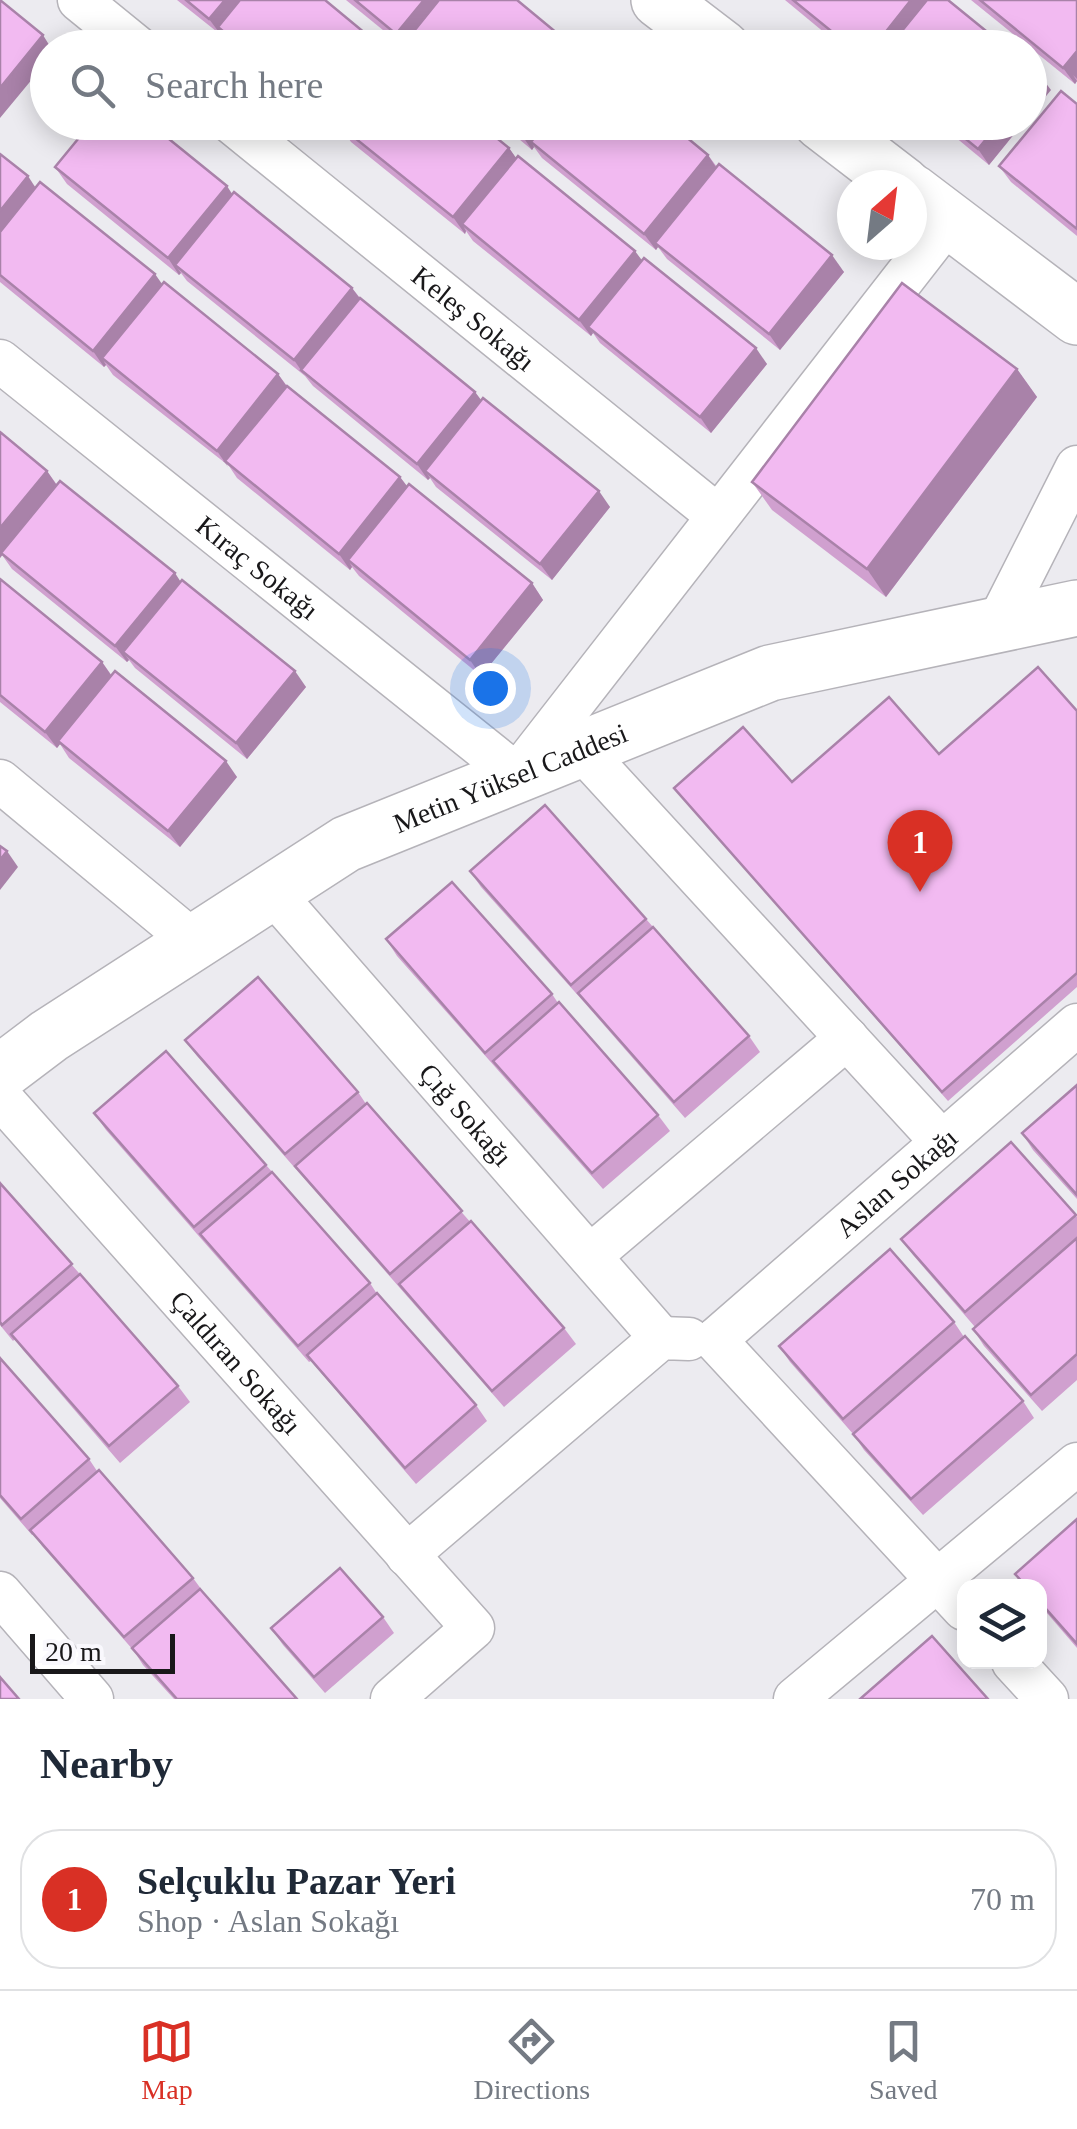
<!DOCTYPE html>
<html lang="en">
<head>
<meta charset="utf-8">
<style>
  :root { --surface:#fff; --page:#f2f2f3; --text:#1f2937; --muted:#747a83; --line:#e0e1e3; --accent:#d93025 }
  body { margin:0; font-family:Georgia,serif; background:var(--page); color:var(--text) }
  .controls { position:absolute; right:30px; bottom:30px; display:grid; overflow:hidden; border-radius:20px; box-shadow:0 5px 25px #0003 }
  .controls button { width:90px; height:90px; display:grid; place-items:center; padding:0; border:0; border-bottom:2px solid var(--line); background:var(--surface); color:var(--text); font:50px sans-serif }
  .compass { position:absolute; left:837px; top:170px; width:90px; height:90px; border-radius:50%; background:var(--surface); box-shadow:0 5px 25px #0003; rotate:28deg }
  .scale { position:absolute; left:30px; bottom:25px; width:145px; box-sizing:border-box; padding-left:10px; border:5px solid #19181a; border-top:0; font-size:28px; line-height:35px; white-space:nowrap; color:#19181a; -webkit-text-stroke:8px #f9f8fd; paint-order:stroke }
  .you { position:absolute; left:490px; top:688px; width:35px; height:35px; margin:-25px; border:8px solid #fff; border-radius:50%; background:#1a73e8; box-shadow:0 0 0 15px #1a73e833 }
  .badge { display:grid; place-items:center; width:65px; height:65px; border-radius:50%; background:var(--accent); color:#fff; font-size:32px; font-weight:700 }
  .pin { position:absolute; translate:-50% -82px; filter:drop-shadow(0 2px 5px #0008) }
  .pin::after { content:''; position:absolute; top:52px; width:35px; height:30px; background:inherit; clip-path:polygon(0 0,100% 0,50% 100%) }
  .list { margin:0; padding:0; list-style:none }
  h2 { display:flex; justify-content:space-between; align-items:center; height:130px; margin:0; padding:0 40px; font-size:42px }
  h2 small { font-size:32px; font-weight:400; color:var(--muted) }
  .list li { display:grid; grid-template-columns:65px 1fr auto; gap:30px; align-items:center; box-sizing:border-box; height:140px; margin:0 20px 20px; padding:0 20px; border:2px solid var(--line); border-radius:40px }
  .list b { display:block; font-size:38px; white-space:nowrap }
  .list p { margin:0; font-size:32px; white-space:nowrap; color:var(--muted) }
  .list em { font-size:32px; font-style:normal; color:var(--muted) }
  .icon { flex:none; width:55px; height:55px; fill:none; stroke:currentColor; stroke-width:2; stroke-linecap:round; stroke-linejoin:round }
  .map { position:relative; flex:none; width:1077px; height:1699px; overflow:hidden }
  .search { position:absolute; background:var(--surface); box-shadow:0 5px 25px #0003; left:30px; right:30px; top:30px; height:110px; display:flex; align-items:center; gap:25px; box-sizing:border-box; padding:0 35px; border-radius:55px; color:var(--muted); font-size:38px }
  .sheet { height:290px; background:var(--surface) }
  nav { display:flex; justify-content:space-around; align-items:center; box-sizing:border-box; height:140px; border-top:2px solid var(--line); background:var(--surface); font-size:28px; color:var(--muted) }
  nav a { display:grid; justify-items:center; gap:5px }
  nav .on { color:var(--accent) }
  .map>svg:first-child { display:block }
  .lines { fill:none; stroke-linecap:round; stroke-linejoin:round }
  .street-casing { stroke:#b5b3b9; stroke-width:45 }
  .secondary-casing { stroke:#b5b3b9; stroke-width:58 }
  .street { stroke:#fff; stroke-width:42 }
  .secondary { stroke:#fff; stroke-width:55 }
  .wall { fill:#d0a0cf }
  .shaded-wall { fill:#a982a9 }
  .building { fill:#f2baf1; stroke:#a982a9; stroke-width:2.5 }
  .labels { text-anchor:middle; stroke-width:8; stroke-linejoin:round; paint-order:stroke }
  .street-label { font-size:28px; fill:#19181a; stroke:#f9f8fd }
</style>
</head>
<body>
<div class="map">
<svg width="1077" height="1699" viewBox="0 0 1077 1699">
  <rect width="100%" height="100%" fill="#ecebf0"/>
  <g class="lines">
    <defs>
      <g id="street">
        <path d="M79,0L138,48"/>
        <path id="s1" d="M231,122L718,516"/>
        <path id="s2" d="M0,361L517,775L949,220"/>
        <path d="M997,625L1077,467"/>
        <path d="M581,749L942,1142"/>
        <path d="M0,781L194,942"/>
        <path id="s3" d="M272,892L661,1338"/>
        <path id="s4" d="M0,1097L473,1628L392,1699"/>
        <path d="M590,1256L847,1038"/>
        <path id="s5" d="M715,1340L1077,1025"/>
        <path d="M715,1340L964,1609"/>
        <path d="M407,1555L661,1338L689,1339"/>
        <path d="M0,1593L92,1699"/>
        <path d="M1013,1662L1047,1699"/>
        <path d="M795,1699L1077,1464"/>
      </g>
      <g id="secondary">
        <path d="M659,0L722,48"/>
        <path d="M821,122L903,185"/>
        <path d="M912,192L1077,317"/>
        <path id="s6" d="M0,1073L49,1036L346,844L770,673L1077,608"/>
      </g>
    </defs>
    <use href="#street" class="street-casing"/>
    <use href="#secondary" class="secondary-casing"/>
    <use href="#street" class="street"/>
    <use href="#secondary" class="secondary"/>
  </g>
  <g class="wall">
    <path d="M177,0H325L383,48H234L222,34L221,35Z"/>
    <path d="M346,0H517L415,48H405Z"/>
    <path d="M785,0H948L1007,48H843Z"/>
    <path d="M971,0H1077V81L1075,84Z"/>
    <path d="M1077,104V236L1011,182L999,166Z"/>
    <path d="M328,122H477L509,148L516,158L767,364L711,433L600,343L593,333L591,336L473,241L466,231L465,234L351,142L345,133L343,135Z"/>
    <path d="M499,122H668L708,155L717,167L844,272L780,350L667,259L658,247L656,250L542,158L534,147L532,150Z"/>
    <path d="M937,122H1024L989,165Z"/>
    <path d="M0,154L36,188L278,374L287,386L400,477L407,486L532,583L543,600L481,676L359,576L352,567L350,570L237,478L229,466L113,375L106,365L104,367L0,282Z"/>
    <path d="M55,167L232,194L352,288L360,298L475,392L481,400L610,507L552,580L436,487L430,478L428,480L313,386L305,376L187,281L181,273L179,275L67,184Z"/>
    <path d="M1017,369L1037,397L886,597L772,510L752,482Z"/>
    <path d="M0,432L47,471L57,485L180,582L306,687L247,759L135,668L129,660L127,662L12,569L2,555L0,558Z"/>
    <path d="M0,579L102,662L112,676L237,777L180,847L69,758L60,744L57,748L0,702Z"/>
    <path d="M1077,711V987L948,1101L674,788L792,782L939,754Z"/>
    <path d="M470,871L646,919L749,1036L760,1052L685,1118L583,1001L481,887Z"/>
    <path d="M386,939L552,994L558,1003L658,1115L670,1131L603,1189L397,956Z"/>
    <path d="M185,1040L358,1092L366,1104L564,1328L576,1344L504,1407L197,1056Z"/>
    <path d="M1077,1085V1199L1033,1150L1022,1133Z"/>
    <path d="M94,1113L266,1165L370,1283L377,1294L476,1405L487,1421L416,1484L311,1361L309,1362L106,1130Z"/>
    <path d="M1011,1142L1077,1217V1380L1042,1411L984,1346L973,1329L975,1327L913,1255L901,1239Z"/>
    <path d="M0,1183L178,1386L190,1402L120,1463L23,1350L15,1339L13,1341L0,1325Z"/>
    <path d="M954,1322L964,1337L1023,1401L1034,1418L923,1515L864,1450L854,1435L790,1362L779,1346Z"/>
    <path d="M0,1358L89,1459L97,1471L193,1578L204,1593L297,1699H174L143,1665L134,1651L42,1546L34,1534L32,1535L0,1498Z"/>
    <path d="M1077,1519V1648L1040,1605V1586H1024L1015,1574Z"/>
    <path d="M383,1617L394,1633L325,1693L283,1645L271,1628Z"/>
  </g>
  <g class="shaded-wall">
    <path d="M225,0H250L218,27L222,33L221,35L209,19Z"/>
    <path d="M424,0H448L406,41L410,47L406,48L396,34Z"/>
    <path d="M911,0H935L897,48H873Z"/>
    <path d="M43,35L51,48H48V60L0,118V88Z"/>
    <path d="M1077,51V79L1073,75L1077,81L1075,84L1063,68Z"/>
    <path d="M1039,74L1051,90L1030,116V86Z"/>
    <path d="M334,122H353L340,126L345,133L343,135Z"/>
    <path d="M530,122H554L531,142L534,147L532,150L521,134Z"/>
    <path d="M1000,122H1024L989,165L978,149Z"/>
    <path d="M509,148L521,165L462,224L466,231L465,234L453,217Z"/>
    <path d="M708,155L719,172L655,243L658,247L656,250L644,234Z"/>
    <path d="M28,176L39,193L0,241V211Z"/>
    <path d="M227,186L238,203L175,265L181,273L179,275L168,258Z"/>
    <path d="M635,251L647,267L588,327L593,333L591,336L579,320Z"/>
    <path d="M832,255L844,272L780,350L769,334Z"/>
    <path d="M155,274L167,291L102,358L106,365L104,367L93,351Z"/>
    <path d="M352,288L364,304L301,370L305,376L294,360Z"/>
    <path d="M756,348L767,364L711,433L700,417Z"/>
    <path d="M1017,369L1037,397L886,597L867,569Z"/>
    <path d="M278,374L290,391L225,461L228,467L217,451Z"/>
    <path d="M475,392L487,408L425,471L430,478L428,480L417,464Z"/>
    <path d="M47,471L58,487L0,558V528Z"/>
    <path d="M400,477L412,493L348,560L352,567L350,570L339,554Z"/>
    <path d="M599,491L610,507L552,580L540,564Z"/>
    <path d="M175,573L186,590L123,652L129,660L127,662L115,646Z"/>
    <path d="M532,583L543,600L481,676L470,660Z"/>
    <path d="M102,662L113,678L57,748L45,732Z"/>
    <path d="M295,671L306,687L247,759L236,743Z"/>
    <path d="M226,761L237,777L180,847L168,831Z"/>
    <path d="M7,851L18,867L0,890V860Z"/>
  </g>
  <g class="building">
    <path d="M0,0L43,35L0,88Z"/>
    <path d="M186,0H225L209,19Z"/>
    <path d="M240,0H325L383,48H243L218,27Z"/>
    <path d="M355,0H424L396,34Z"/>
    <path d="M439,0H517L575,48H415L406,41Z"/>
    <path d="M793,0H911L873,48H852Z"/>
    <path d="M927,0H948L1007,48H888Z"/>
    <path d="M980,0H1077V51L1063,68Z"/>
    <path d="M1030,66L1039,74L1030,86Z"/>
    <path d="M1061,91L1077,104V229L999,166Z"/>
    <path d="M92,122H148L227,186L168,258L55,167Z"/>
    <path d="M342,122H477L509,148L453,217L340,126Z"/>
    <path d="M507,122H530L521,134Z"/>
    <path d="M546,122H668L708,155L644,234L531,142Z"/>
    <path d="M945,122H1000L978,149Z"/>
    <path d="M0,154L28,176L0,211Z"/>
    <path d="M518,156L635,251L579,320L462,224Z"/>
    <path d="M719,164L832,255L769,334L655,243Z"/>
    <path d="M40,182L155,274L93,351L0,275V232Z"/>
    <path d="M234,192L352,288L294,360L175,265Z"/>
    <path d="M644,258L756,348L700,417L588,327Z"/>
    <path d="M164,282L278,374L217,451L102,358Z"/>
    <path d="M902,283L1017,369L867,569L752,482Z"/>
    <path d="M360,298L475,392L417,464L301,370Z"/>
    <path d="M287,386L400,477L339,554L225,461Z"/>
    <path d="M483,398L599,491L540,564L425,471Z"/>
    <path d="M0,432L47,471L0,528Z"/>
    <path d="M60,481L175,573L115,646L1,553Z"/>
    <path d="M409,484L532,583L470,660L348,560Z"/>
    <path d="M0,579L102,662L45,732L0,695Z"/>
    <path d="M182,580L295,671L236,743L123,652Z"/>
    <path d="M1038,667L1077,711V973L942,1092L674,788L743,727L792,782L889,697L939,754Z"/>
    <path d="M115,671L226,761L168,831L58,741Z"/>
    <path d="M545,805L646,919L571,985L470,871Z"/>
    <path d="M0,846L7,851L0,860Z"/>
    <path d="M452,882L552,994L485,1053L386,939Z"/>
    <path d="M653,927L749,1036L674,1102L578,993Z"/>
    <path d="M258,977L358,1092L285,1154L185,1040Z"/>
    <path d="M559,1002L658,1115L592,1173L493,1061Z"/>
    <path d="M166,1051L266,1165L194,1227L94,1113Z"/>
    <path d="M1077,1085V1195L1022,1133Z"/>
    <path d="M367,1103L462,1211L390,1274L295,1166Z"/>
    <path d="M1011,1142L1076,1215L965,1312L901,1239Z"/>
    <path d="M272,1172L370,1283L298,1346L200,1234Z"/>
    <path d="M0,1183L72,1264L2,1325L0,1322Z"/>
    <path d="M471,1221L564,1328L492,1391L399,1284Z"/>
    <path d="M1077,1238V1354L1031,1395L973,1329Z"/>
    <path d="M890,1249L954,1322L843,1419L779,1346Z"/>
    <path d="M80,1274L178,1386L109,1446L11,1334Z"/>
    <path d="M377,1293L476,1405L405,1468L307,1355Z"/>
    <path d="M965,1336L1023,1401L911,1499L853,1434Z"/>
    <path d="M0,1358L89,1459L21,1519L0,1495Z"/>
    <path d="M99,1470L193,1578L124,1637L30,1530Z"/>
    <path d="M1077,1519V1644L1040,1602V1586H1026L1015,1574Z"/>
    <path d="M340,1568L383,1617L314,1677L271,1628Z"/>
    <path d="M200,1589L297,1699H177L132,1648Z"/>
    <path d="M932,1636L988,1699H860Z"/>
    <path d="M0,1677L19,1699H0Z"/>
  </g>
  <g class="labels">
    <g class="street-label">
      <text dy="10" stroke="none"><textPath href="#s1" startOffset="312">Keleş Sokağı</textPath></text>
      <text dy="10" stroke="none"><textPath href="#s2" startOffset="330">Kıraç Sokağı</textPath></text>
      <text dy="10" stroke="none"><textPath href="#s6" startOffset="592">Metin Yüksel Caddesi</textPath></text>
      <text dy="10" stroke="none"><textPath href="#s3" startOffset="295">Çığ Sokağı</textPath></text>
      <text dy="10" stroke="none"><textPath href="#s5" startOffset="240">Aslan Sokağı</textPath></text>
      <text dy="10" stroke="none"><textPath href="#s4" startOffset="355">Çaldıran Sokağı</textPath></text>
    </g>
  </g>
</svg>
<div class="controls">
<button><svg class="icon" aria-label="layers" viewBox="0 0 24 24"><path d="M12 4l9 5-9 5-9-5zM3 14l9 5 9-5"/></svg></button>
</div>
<svg class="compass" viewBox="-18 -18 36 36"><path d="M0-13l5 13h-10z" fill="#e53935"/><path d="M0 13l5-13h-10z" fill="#747a83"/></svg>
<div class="scale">20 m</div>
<div class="you"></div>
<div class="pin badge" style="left:920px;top:892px">1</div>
<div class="search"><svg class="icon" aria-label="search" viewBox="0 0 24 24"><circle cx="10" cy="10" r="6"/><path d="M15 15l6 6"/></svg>Search here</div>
</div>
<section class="sheet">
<h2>Nearby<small></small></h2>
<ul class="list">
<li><span class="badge">1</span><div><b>Selçuklu Pazar Yeri</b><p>Shop · Aslan Sokağı</p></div><em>70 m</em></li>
</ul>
</section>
<nav>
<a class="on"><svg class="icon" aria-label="map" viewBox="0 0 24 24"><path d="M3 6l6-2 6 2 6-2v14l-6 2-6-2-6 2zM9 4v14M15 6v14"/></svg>Map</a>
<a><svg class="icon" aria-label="directions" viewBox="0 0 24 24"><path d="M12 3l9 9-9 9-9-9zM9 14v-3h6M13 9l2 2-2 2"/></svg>Directions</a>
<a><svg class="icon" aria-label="saved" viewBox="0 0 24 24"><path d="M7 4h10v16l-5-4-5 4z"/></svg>Saved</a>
</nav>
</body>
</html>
